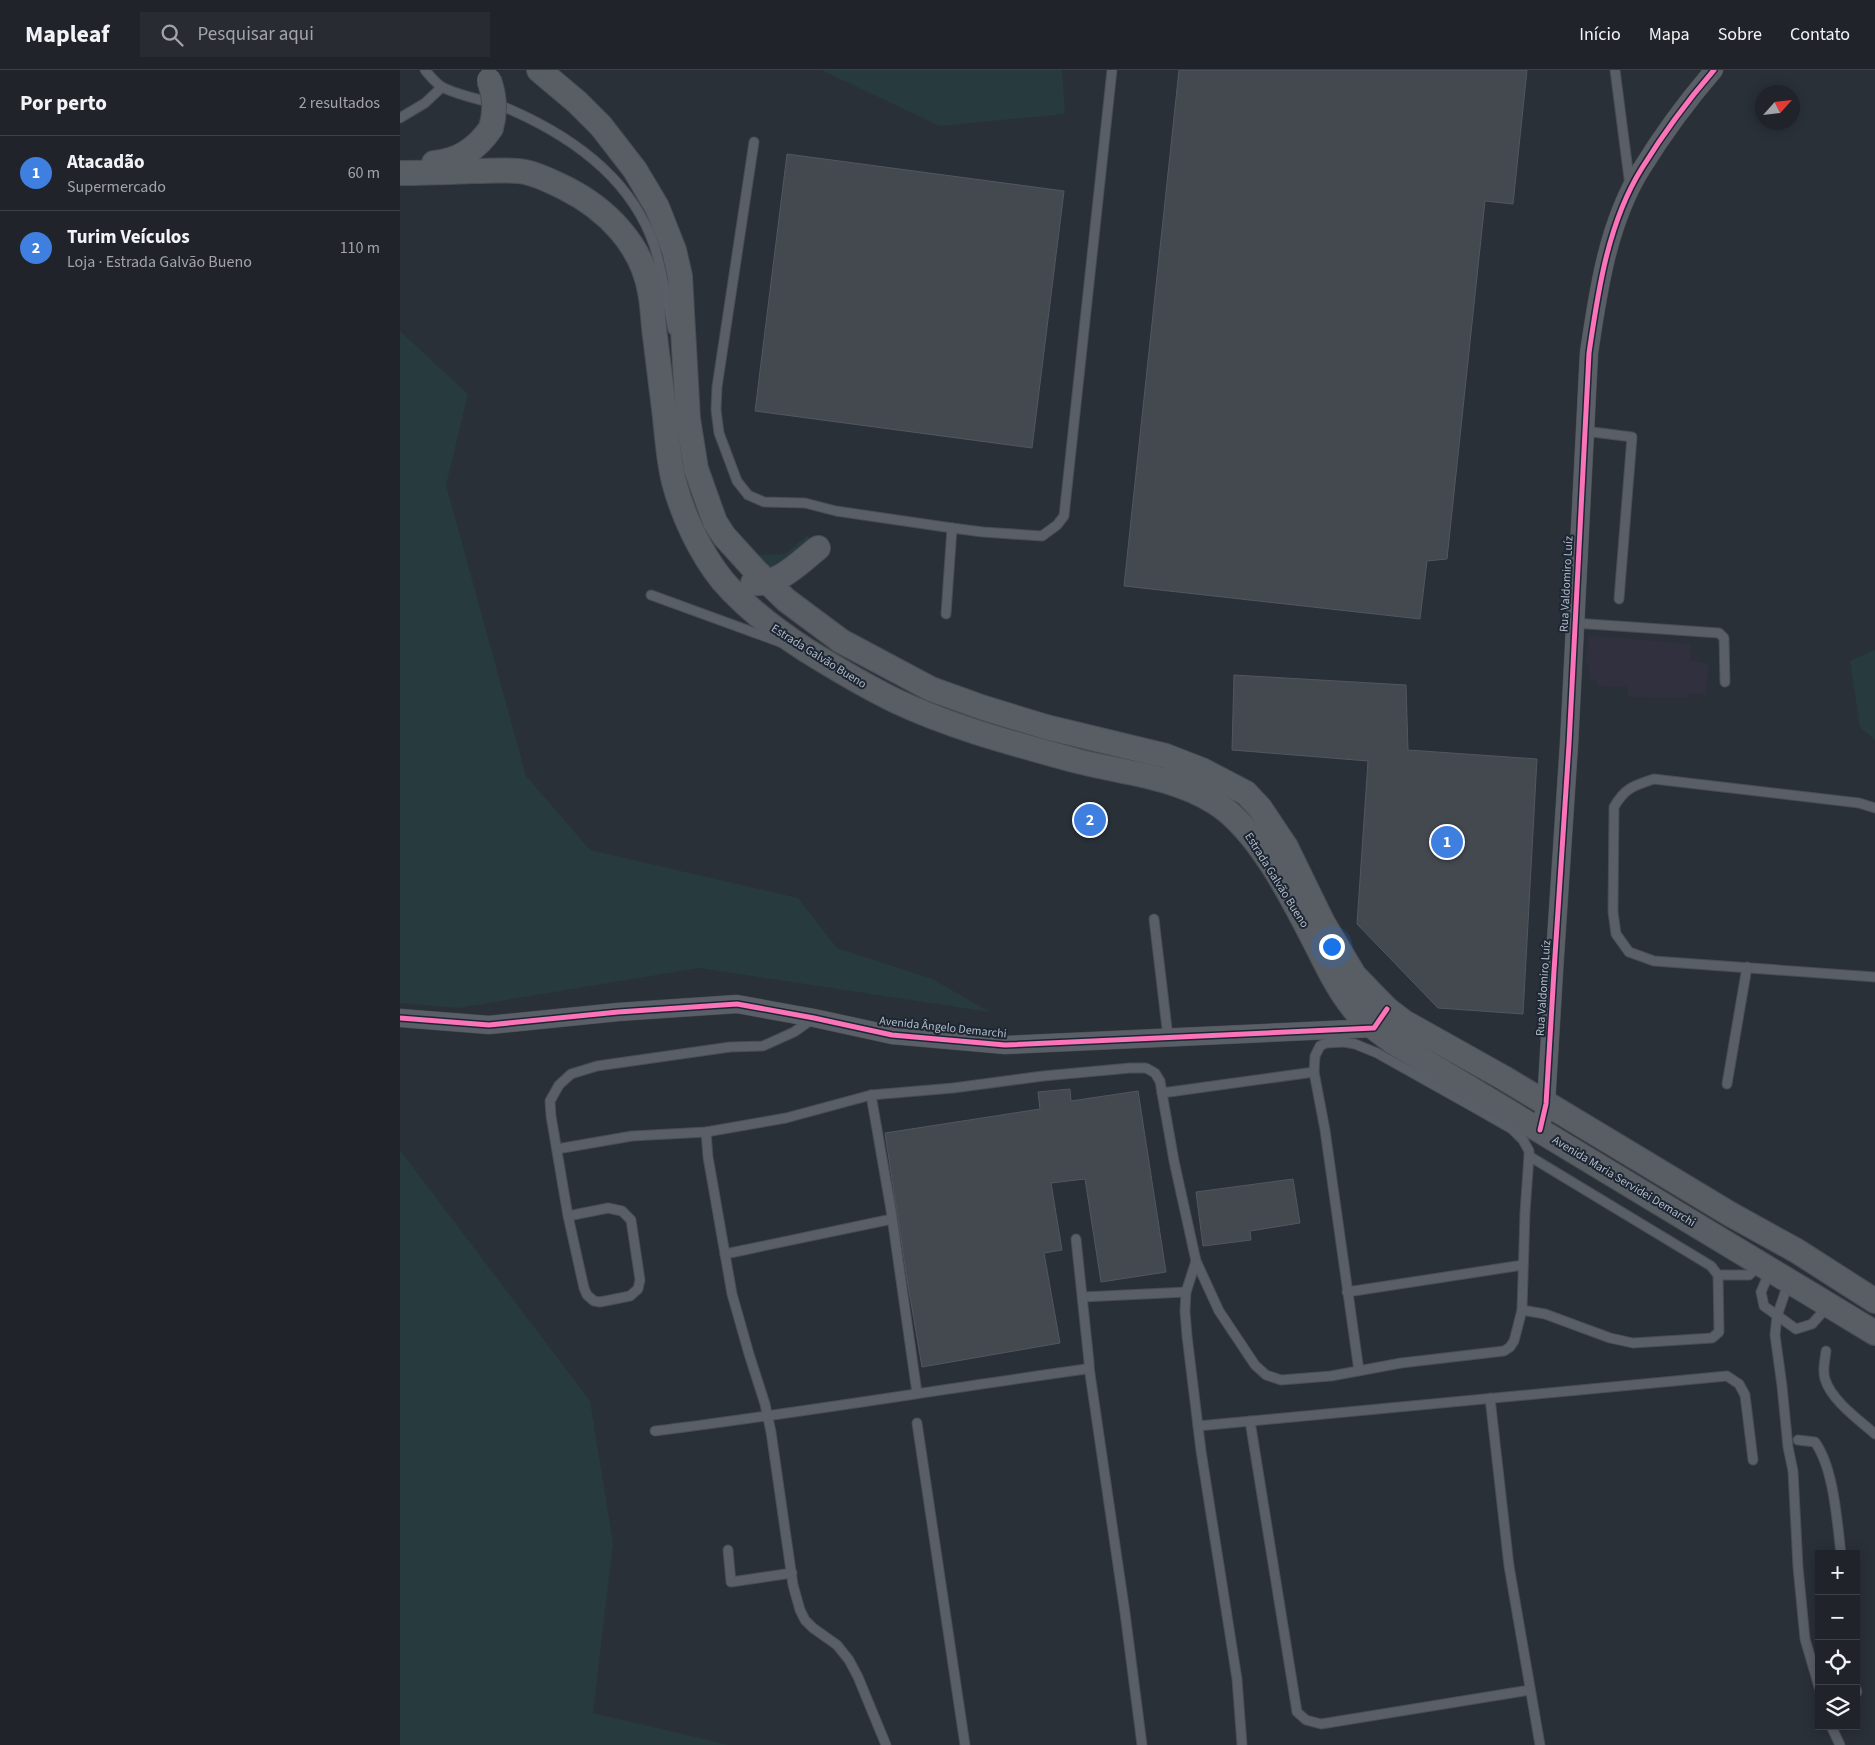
<!DOCTYPE html>
<html lang="pt">
<head>
<meta charset="utf-8">
<style>
  :root { --surface:#20242a; --page:#282c32; --text:#f1f3f6; --muted:#a2a4a8; --line:#3d4147; --accent:#2563eb }
  body { margin:0; font-family:"Source Sans 3",sans-serif; background:var(--page); color:var(--text) }
  .controls { position:absolute; right:15px; bottom:15px; display:grid; overflow:hidden; border-radius:0px; box-shadow:0 2px 12px #0003 }
  .controls button { width:45px; height:45px; display:grid; place-items:center; padding:0; border:0; border-bottom:1px solid var(--line); background:var(--surface); color:var(--text); font:25px sans-serif }
  .compass { position:absolute; left:1355px; top:15px; width:45px; height:45px; border-radius:50%; background:var(--surface); box-shadow:0 2px 12px #0003; rotate:63deg }
  .you { position:absolute; left:931px; top:876px; width:18px; height:18px; margin:-12px; border:4px solid #fff; border-radius:50%; background:#1a73e8; box-shadow:0 0 0 8px #1a73e833 }
  .badge { display:grid; place-items:center; width:32px; height:32px; border-radius:50%; background:var(--accent); color:#fff; font-size:16px; font-weight:700 }
  .pin { position:absolute; translate:-50% -50%; border:2px solid #fff; box-shadow:0 1px 5px #0006 }
  .list { margin:0; padding:0; list-style:none }
  h2 { display:flex; justify-content:space-between; align-items:center; height:65px; margin:0; padding:0 20px; font-size:21px }
  h2 small { font-size:16px; font-weight:400; color:var(--muted) }
  .list li { display:grid; grid-template-columns:32px 1fr auto; gap:15px; align-items:center; box-sizing:border-box; height:75px; padding:0 20px; border-top:1px solid var(--line) }
  .list b { display:block; font-size:19px; white-space:nowrap }
  .list p { margin:0; font-size:16px; white-space:nowrap; color:var(--muted) }
  .list em { font-size:16px; font-style:normal; color:var(--muted) }
  .icon { flex:none; width:28px; height:28px; fill:none; stroke:currentColor; stroke-width:2; stroke-linecap:round; stroke-linejoin:round }
  .map { position:relative; flex:none; width:1475px; height:1675px; overflow:hidden }
  header { display:flex; align-items:center; gap:30px; box-sizing:border-box; height:70px; padding:0 25px; background:var(--surface); border-bottom:1px solid var(--line) }
  header strong { font-size:24px }
  nav { display:flex; gap:28px; margin-inline-start:auto; font-size:18px }
  .search { width:350px; height:45px; background:var(--page); display:flex; align-items:center; gap:12px; box-sizing:border-box; padding:0 18px; border-radius:0px; color:var(--muted); font-size:19px }
  main { display:flex }
  aside { flex:1; background:var(--surface) }
  .map>svg:first-child { display:block }
  .medical { fill:#31303e }
  .green { fill:#273a3e }
  .building { fill:#444950; stroke:#52575f }
  .lines { fill:none; stroke-linecap:round; stroke-linejoin:round }
  .service-casing { stroke:#484c53; stroke-width:11 }
  .minor-casing { stroke:#484c53; stroke-width:19 }
  .secondary-casing { stroke:#484c53; stroke-width:26 }
  .service { stroke:#5a5e66; stroke-width:9 }
  .minor { stroke:#5a5e66; stroke-width:18 }
  .secondary { stroke:#595d64; stroke-width:24 }
  .secondary-bridge-casing { stroke:#484c53; stroke-width:26; stroke-linecap:butt }
  .secondary-bridge { stroke:#595d64; stroke-width:24 }
  .cycleway-casing { stroke:#1d2633; stroke-width:8 }
  .cycleway { stroke:#fb73b8; stroke-width:5 }
  .labels { text-anchor:middle; stroke-width:4; stroke-linejoin:round; paint-order:stroke }
  .street-label { font-size:12px; fill:#b4bcc9; stroke:#1d2633 }
</style>
</head>
<body>
<header>
<strong>Mapleaf</strong>
<div class="search"><svg class="icon" aria-label="search" viewBox="0 0 24 24"><circle cx="10" cy="10" r="6"/><path d="M15 15l6 6"/></svg>Pesquisar aqui</div>
<nav><a>Início</a><a>Mapa</a><a>Sobre</a><a>Contato</a></nav>
</header>
<main>
<aside>
<h2>Por perto<small>2 resultados</small></h2>
<ul class="list">
<li><span class="badge" style="background:#3f7fe0">1</span><div><b>Atacadão</b><p>Supermercado</p></div><em>60 m</em></li>
<li><span class="badge" style="background:#3f7fe0">2</span><div><b>Turim Veículos</b><p>Loja · Estrada Galvão Bueno</p></div><em>110 m</em></li>
</ul>
</aside>
<div class="map">
<svg width="1475" height="1675" viewBox="0 0 1475 1675">
  <rect width="100%" height="100%" fill="#2a3038"/>
  <path class="medical" d="M1188,565L1291,574L1290,590L1308,594L1306,625L1291,623L1285,628L1228,627V617L1198,616L1197,610L1189,609V596L1186,593Z"/>
  <g class="green">
    <path d="M421,0H662L665,44L540,56Z"/>
    <path d="M0,261L68,324L46,415L126,706L190,780L398,828L437,878L532,909L590,942L299,898L59,938L0,933Z"/>
    <path d="M408,465L410,471L373,499L368,497L356,485L385,484Z"/>
    <path d="M1475,580V670L1460,657L1450,591Z"/>
    <path d="M0,1080L190,1331L213,1473L193,1643L329,1675H0Z"/>
  </g>
  <g class="building">
    <path d="M779,0H1127L1113,134L1085,131L1047,489L1027,491L1020,549L724,516Z"/>
    <path d="M387,84L664,121L632,378L355,341Z"/>
    <path d="M834,605L1006,615L1008,680L1137,689L1123,944L1038,938L957,854L968,691L832,680Z"/>
    <path d="M670,1019L671,1031L738,1021L766,1202L701,1212L685,1109L651,1113L662,1180L644,1183L660,1273L522,1297L507,1209L485,1063L640,1039L638,1022Z"/>
    <path d="M893,1109L900,1153L850,1161L851,1170L803,1176L796,1122Z"/>
  </g>
  <g class="lines">
    <defs>
      <g id="service">
        <path d="M25,0C30,6 37,15 44,18C65,28 88,30 109,39C171,66 231,108 254,175C263,203 267,231 273,260"/>
        <path d="M1215,0L1230,116"/>
        <path d="M0,48L25,33L42,17"/>
        <path d="M354,72L317,317L316,340L319,363L337,411L348,425L364,432L405,433L436,441L552,458L583,462L642,466L657,455L664,446L712,0"/>
        <path d="M1185,361L1232,367L1219,529"/>
        <path d="M251,525L380,572"/>
        <path d="M546,544L552,458"/>
        <path d="M1174,553L1319,563L1324,568L1325,612"/>
        <path d="M1475,738L1459,733L1254,709C1233,716 1225,718 1214,737L1213,842L1216,864L1229,882L1254,891L1475,907"/>
        <path d="M754,849L768,967"/>
        <path d="M1327,1014L1347,897"/>
        <path d="M762,1023L774,1091L796,1191L819,1241L855,1295L866,1305L881,1310L931,1306L1001,1293L1104,1281L1110,1277L1114,1271L1122,1240L1125,1142L1129,1086V1081L1123,1070L1112,1059L1077,1039L977,983L955,974L944,972L926,973L920,976L915,986L914,1002L925,1060L959,1301"/>
        <path d="M471,1025L491,1140L517,1323"/>
        <path d="M306,1062L308,1087L332,1224L349,1284L365,1334L371,1362L393,1515L400,1540L405,1550L413,1558L437,1575L449,1590L458,1607L486,1675"/>
        <path d="M157,1079L232,1066L306,1062L386,1048L471,1025L553,1018L643,1006L730,998H746L755,1003L760,1011L762,1023L914,1002"/>
        <path d="M168,1146L208,1138L222,1141L231,1150L240,1210L238,1219L230,1226L200,1232L194,1231L187,1225L184,1218L168,1146L151,1046L150,1031L159,1015L171,1004L197,996L330,977L363,976L394,962L414,948"/>
        <path d="M325,1184L492,1149"/>
        <path d="M796,1191L786,1222L785,1241L787,1266L801,1381L837,1609L842,1675"/>
        <path d="M1370,1201L1361,1222L1364,1236L1396,1259L1412,1254L1428,1236"/>
        <path d="M1318,1205H1349L1360,1194"/>
        <path d="M1389,1211L1377,1246L1375,1265L1382,1316L1388,1377L1393,1401L1398,1497L1405,1569L1419,1617"/>
        <path d="M947,1222L1123,1195"/>
        <path d="M683,1227L786,1222"/>
        <path d="M1122,1240L1145,1244L1210,1268L1233,1273L1312,1268L1319,1262L1318,1205L1311,1196L1129,1086"/>
        <path d="M1426,1281C1425,1290 1422,1300 1425,1309C1431,1330 1459,1350 1475,1364"/>
        <path d="M689,1297L725,1543L742,1675"/>
        <path d="M1090,1328L1109,1496L1140,1675"/>
        <path d="M850,1351L897,1642L906,1650L921,1654L1130,1620"/>
        <path d="M517,1353L565,1675"/>
        <path d="M798,1356L1327,1306L1339,1314L1345,1325L1353,1390"/>
        <path d="M255,1361C399,1343 542,1319 686,1299L689,1297V1292L676,1169"/>
        <path d="M1398,1370L1415,1372C1434,1399 1437,1451 1441,1484"/>
        <path d="M328,1480L331,1512L392,1503"/>
        <path d="M1456,1619L1457,1622"/>
        <path d="M1431,1656L1440,1675"/>
      </g>
      <g id="minor">
        <path d="M0,948L89,955L218,942L337,934L414,948L492,965L605,975L974,958L977,953"/>
        <path d="M1140,1060L1146,1034L1154,901L1169,674L1189,283C1198,221 1208,152 1242,98C1263,64 1288,30 1314,0"/>
      </g>
      <g id="secondary">
        <path d="M139,0L177,32L201,56L235,100L257,137L274,180L280,206L288,349L296,399L315,452L324,466L354,499L386,530L441,571L531,619L584,638L646,657L766,686L802,700L846,723L860,738L886,777L923,853L954,905L987,939L1004,952L1104,1008L1330,1144L1397,1181L1475,1231"/>
        <path d="M34,93C59,91 77,79 91,58"/>
        <path d="M0,103C24,103 49,102 73,101C90,101 108,99 125,102C140,105 152,112 165,118C207,139 242,175 250,222C253,237 253,252 255,266C258,290 261,315 264,339C267,363 268,388 274,412C283,446 300,482 322,510C347,539 375,560 406,580C435,598 465,616 496,631C553,658 615,674 677,691C724,703 774,706 816,733C861,762 896,835 920,882C930,902 940,922 954,939C965,952 980,962 993,972L1475,1263"/>
        <path d="M353,513C378,516 400,492 418,478"/>
      </g>
    </defs>
    <use href="#service" class="service-casing"/>
    <use href="#minor" class="minor-casing"/>
    <use href="#secondary" class="secondary-casing"/>
    <use href="#service" class="service"/>
    <use href="#minor" class="minor"/>
    <use href="#secondary" class="secondary"/>
    <defs>
      <path id="secondary-bridge" d="M89,10C95,27 96,41 91,58"/>
    </defs>
    <use href="#secondary-bridge" class="secondary-bridge-casing"/>
    <use href="#secondary-bridge" class="secondary-bridge"/>
    <defs>
      <g id="cycleway">
        <path d="M0,948L89,955L218,942L337,934L414,948L492,965L605,975L974,958L987,939"/>
        <path d="M1140,1060L1146,1034L1154,901L1169,674L1189,283C1198,221 1208,152 1242,98C1263,64 1288,30 1314,0"/>
      </g>
    </defs>
    <use href="#cycleway" class="cycleway-casing"/>
    <use href="#cycleway" class="cycleway"/>
  </g>
  <g class="labels">
    <g class="street-label">
      <text transform="translate(1166 514) rotate(-87)" y="4">Rua Valdomiro Luíz</text>
      <text transform="translate(419 586) rotate(32)" y="4">Estrada Galvão Bueno</text>
      <text transform="translate(877 810) rotate(58)" y="4">Estrada Galvão Bueno</text>
      <text transform="translate(1143 918) rotate(-86)" y="4">Rua Valdomiro Luíz</text>
      <text transform="translate(543 957) rotate(6)" y="4">Avenida Ângelo Demarchi</text>
      <text transform="translate(1224 1111) rotate(31)" y="4">Avenida Maria Servidei Demarchi</text>
    </g>
  </g>
</svg>
<div class="controls">
<button>+</button>
<button>−</button>
<button><svg class="icon" aria-label="locate" viewBox="0 0 24 24"><circle cx="12" cy="12" r="6"/><path d="M12 2v4M12 18v4M2 12h4M18 12h4"/></svg></button>
<button><svg class="icon" aria-label="layers" viewBox="0 0 24 24"><path d="M12 4l9 5-9 5-9-5zM3 14l9 5 9-5"/></svg></button>
</div>
<svg class="compass" viewBox="-18 -18 36 36"><path d="M0-13l5 13h-10z" fill="#e53935"/><path d="M0 13l5-13h-10z" fill="#a2a4a8"/></svg>
<div class="you"></div>
<div class="pin badge" style="left:1047px;top:772px;background:#3f7fe0">1</div>
<div class="pin badge" style="left:690px;top:750px;background:#3f7fe0">2</div>
</div>
</main>
</body>
</html>
